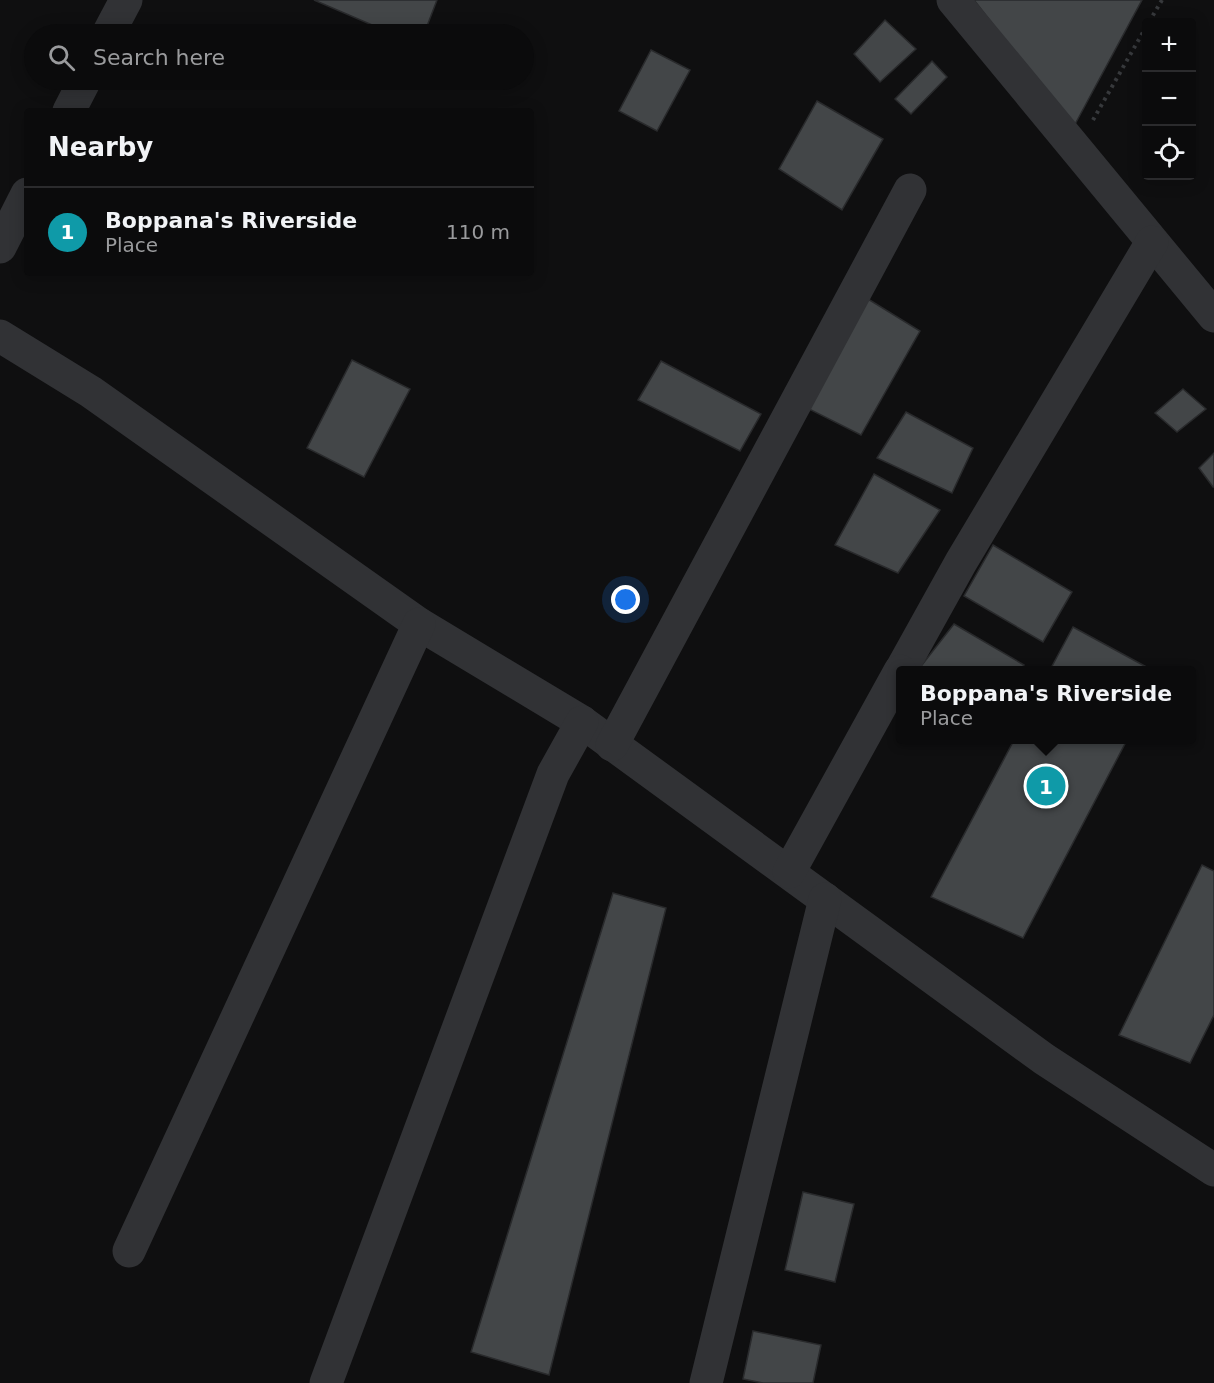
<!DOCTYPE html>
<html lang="en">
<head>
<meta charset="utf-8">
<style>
  :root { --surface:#0b0b0c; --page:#141415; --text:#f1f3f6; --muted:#9a9b9d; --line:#2b2b2d; --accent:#ea580c }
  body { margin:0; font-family:"DejaVu Sans",sans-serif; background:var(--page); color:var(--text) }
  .controls { position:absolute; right:18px; top:18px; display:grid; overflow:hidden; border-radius:6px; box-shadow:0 3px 15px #0003 }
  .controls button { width:54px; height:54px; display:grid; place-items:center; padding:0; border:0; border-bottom:2px solid var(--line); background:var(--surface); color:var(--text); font:30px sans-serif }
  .you { position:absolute; left:626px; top:600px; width:21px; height:21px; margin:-15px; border:4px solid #fff; border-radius:50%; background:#1a73e8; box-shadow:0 0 0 9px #1a73e833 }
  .badge { display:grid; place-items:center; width:39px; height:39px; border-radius:50%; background:var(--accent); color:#fff; font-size:20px; font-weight:700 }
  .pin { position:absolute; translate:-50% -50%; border:3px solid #fff; box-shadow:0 2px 6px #0006 }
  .popup { position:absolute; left:896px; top:666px; width:300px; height:78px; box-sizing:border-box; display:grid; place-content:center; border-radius:6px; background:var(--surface); filter:drop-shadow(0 2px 4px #0005); font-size:20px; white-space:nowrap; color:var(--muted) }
  .popup b { font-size:22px; color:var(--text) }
  .popup::after { content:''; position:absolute; left:50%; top:100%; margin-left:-12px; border:12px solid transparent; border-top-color:var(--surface) }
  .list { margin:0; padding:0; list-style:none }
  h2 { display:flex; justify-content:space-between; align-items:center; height:78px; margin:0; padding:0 24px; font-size:26px }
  h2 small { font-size:20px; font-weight:400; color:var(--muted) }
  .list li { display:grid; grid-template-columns:39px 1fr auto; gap:18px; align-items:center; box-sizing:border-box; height:90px; padding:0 24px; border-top:2px solid var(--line) }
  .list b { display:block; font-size:22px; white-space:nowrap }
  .list p { margin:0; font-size:20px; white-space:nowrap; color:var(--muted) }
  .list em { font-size:20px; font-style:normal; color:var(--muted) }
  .icon { flex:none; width:33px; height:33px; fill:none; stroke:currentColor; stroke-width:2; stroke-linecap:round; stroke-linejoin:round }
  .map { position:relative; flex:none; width:1214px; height:1383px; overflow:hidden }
  .search { position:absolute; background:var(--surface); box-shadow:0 3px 15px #0003; left:24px; top:24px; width:510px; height:66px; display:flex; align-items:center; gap:15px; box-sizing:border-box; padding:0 21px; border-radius:33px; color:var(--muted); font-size:22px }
  .panel { position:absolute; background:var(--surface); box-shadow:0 3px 15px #0003; left:24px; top:108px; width:510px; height:168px; border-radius:6px }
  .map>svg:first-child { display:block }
  .building { fill:#434648; stroke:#292a2c; stroke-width:1.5 }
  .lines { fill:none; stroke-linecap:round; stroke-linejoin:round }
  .path { stroke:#37393c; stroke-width:4; stroke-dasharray:3 4.5; stroke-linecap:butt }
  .minor { stroke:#313235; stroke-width:33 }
</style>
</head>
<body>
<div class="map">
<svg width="1214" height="1383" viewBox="0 0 1214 1383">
  <rect width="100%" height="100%" fill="#0f0f10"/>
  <g class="building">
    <path d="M314,0H437L424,34H393Z"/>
    <path d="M974,0H1142L1073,128Z"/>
    <path d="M885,20L916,49L880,82L854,54Z"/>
    <path d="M651,50L690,70L657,131L619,111Z"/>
    <path d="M932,61L947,77L911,114L895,99Z"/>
    <path d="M817,101L883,139L842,210L779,169Z"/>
    <path d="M855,291L920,331L861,435L803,406Z"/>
    <path d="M352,360L410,389L364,477L307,448Z"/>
    <path d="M661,361L761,414L740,451L638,400Z"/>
    <path d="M1183,389L1206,409L1177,432L1155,413Z"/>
    <path d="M906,412L973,448L952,493L877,458Z"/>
    <path d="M1214,453V487H1213L1199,468Z"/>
    <path d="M874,474L940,510L898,573L835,545Z"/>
    <path d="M993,545L1072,592L1043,642L964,596Z"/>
    <path d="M954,624L1024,665L1020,670H918Z"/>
    <path d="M1073,627L1152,670H1050Z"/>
    <path d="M1014,740H1127L1023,938L931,897Z"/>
    <path d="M1202,865L1214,871V1015L1190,1063L1119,1035Z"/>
    <path d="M613,893L666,908L549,1375L471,1352Z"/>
    <path d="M803,1192L854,1204L835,1282L785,1270Z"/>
    <path d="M753,1331L821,1345L813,1383H763L743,1379Z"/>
  </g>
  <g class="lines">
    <g class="path">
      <path d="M1149,22L1162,0"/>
      <path d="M1093,120L1146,27"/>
    </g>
    <g class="minor">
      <path d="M953,0L1214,316"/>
      <path d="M108,34L126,0"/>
      <path d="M69,111L85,80"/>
      <path d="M0,247L27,194"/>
      <path d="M0,336L91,392L419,624L582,722L1044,1059L1214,1170"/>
      <path d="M901,670L961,562L1152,242"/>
      <path d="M612,745L910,190"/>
      <path d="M789,872L900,671"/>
      <path d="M129,1251L419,624"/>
      <path d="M326,1383L553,774L582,722"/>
      <path d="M706,1383L825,899"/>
    </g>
  </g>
</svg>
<div class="controls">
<button>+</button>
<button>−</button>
<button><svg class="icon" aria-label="locate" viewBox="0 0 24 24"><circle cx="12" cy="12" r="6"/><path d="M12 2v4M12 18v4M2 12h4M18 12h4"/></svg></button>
</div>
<div class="you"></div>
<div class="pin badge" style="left:1046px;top:786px;background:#0f9aa8">1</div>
<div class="popup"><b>Boppana's Riverside</b>Place</div>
<div class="search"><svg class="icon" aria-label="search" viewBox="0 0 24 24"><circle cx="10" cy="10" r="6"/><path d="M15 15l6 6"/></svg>Search here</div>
<section class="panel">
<h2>Nearby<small></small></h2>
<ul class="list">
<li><span class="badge" style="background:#0f9aa8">1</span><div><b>Boppana's Riverside</b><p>Place</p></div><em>110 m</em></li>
</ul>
</section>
</div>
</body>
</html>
